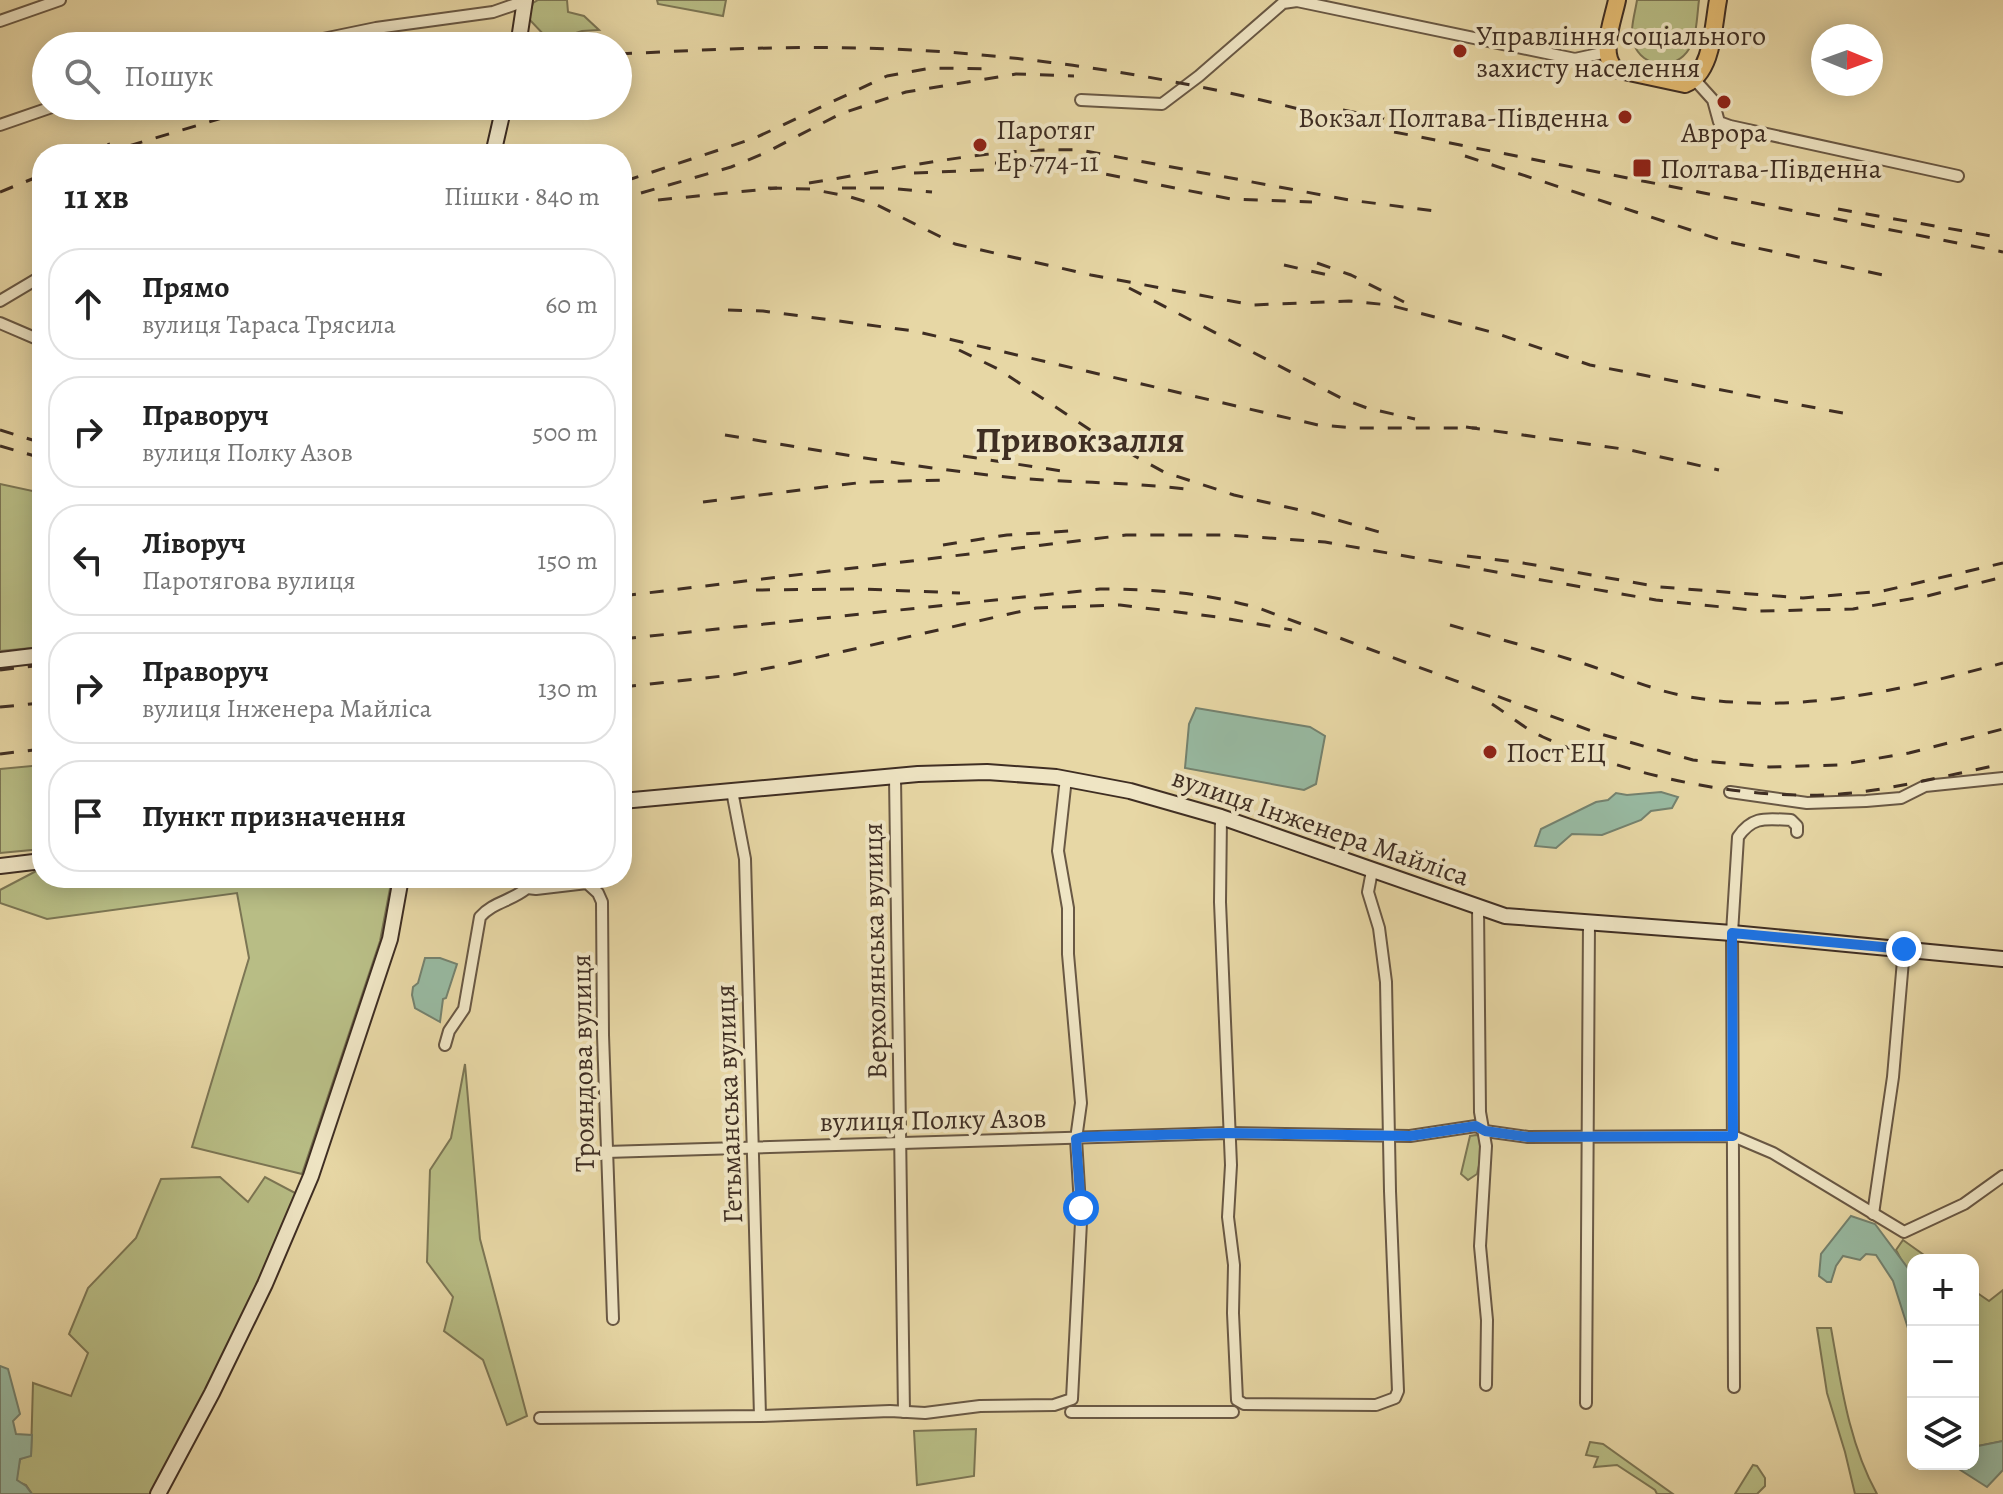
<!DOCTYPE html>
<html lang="uk">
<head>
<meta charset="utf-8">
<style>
  :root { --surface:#fff; --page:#f2f2f2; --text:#222; --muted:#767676; --line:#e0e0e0 }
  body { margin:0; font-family:Alegreya,serif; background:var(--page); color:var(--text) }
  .controls { position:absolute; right:24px; bottom:24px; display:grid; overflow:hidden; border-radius:16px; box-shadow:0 4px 20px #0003 }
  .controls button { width:72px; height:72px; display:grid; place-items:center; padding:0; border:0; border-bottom:2px solid var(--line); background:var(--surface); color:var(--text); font:40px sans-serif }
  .compass { position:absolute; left:1811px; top:24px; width:72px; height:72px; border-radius:50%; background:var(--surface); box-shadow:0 4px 20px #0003; rotate:91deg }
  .stop { position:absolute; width:24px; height:24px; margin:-18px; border:6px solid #1a73e8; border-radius:50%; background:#fff }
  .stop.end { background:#1a73e8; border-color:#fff; box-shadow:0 2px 8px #0008 }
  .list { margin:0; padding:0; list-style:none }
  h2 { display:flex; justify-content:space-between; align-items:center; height:104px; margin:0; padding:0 32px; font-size:34px }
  h2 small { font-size:26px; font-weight:400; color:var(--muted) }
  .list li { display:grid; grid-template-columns:52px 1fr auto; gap:24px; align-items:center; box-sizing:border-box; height:112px; margin:0 16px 16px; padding:0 16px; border:2px solid var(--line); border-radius:32px }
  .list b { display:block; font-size:30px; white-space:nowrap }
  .list p { margin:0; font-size:26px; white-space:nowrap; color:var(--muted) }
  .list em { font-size:26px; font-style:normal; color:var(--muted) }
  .icon { flex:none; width:44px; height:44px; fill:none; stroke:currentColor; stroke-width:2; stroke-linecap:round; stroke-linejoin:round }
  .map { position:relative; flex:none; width:2003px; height:1494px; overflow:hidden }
  .search { position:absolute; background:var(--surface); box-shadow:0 4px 20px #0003; left:32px; top:32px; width:600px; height:88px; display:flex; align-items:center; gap:20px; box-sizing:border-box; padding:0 28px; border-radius:44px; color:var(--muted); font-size:30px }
  .panel { position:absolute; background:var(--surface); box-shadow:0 4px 20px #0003; left:32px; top:144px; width:600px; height:744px; border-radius:32px }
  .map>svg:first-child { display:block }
  .green { fill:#b8bd85; stroke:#7c7654; stroke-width:2 }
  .water { fill:#98baa2; stroke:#74826f; stroke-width:2 }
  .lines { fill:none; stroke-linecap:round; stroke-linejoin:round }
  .street-casing { stroke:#695844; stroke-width:14 }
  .secondary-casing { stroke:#3f2e23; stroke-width:18 }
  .primary-casing { stroke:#3f2e23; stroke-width:20 }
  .street { stroke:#efe5c4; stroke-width:10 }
  .secondary { stroke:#efe5c4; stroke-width:14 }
  .primary { stroke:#e4bc72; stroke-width:16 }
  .rail { stroke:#3f2e23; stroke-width:3; stroke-dasharray:14 14; stroke-linecap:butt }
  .route { stroke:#1a73e8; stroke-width:10 }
  .poi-dot { fill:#8f2418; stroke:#efe5c4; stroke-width:3 }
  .labels { text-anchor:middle; stroke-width:8; stroke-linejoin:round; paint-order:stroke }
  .poi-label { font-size:28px; fill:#3f2e23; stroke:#efe5c4; text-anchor:start }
  .street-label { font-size:28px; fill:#3f2e23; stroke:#efe5c4 }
  .district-label { font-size:36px; font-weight:bold; fill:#3f2e23; stroke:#efe5c4 }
</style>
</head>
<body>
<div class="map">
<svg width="2003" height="1494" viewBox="0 0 2003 1494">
  <rect width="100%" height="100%" fill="#e7d7a5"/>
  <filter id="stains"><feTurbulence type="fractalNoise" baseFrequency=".0025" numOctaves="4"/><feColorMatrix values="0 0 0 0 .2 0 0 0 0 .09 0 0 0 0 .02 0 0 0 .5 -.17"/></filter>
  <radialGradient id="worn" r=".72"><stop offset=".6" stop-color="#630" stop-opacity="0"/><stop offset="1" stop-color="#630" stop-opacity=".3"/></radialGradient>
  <g class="green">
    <path d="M538,0H567L568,12L584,16L599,30L582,31L554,40L545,36L528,18L533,3Z"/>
    <path d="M657,0H726L723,16L658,4Z"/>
    <path d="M1637,0H1699C1697,15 1697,37 1689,49C1676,71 1642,68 1634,44C1629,30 1635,14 1637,0Z"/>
    <path d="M0,484L42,493V647L0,651Z"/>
    <path d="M42,765V849L0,853V769Z"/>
    <path d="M42,868V878H392L380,941L302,1174L192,1147L249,958L237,893L47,919L0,903V890Z"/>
    <path d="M465,1064L480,1239L527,1416L507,1425L483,1360L444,1331L453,1297L427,1262L430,1170L451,1138Z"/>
    <path d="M1476,1135L1481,1136L1483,1159L1480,1161L1477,1174L1468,1180L1461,1174L1470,1136Z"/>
    <path d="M220,1177L248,1202L265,1177L297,1194L205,1400L152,1494H32L26,1485L16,1481L20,1459L31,1455L33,1383L71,1396L88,1353L69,1334L88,1288L136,1238L161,1179Z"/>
    <path d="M1903,1240L1931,1260H1913V1275L1903,1263L1896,1250Z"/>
    <path d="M1973,1290L1989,1301L2003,1290V1441L1973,1447Z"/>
    <path d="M1817,1328H1831C1841,1384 1849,1444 1877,1494H1855L1845,1452L1827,1393Z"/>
    <path d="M976,1429L974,1476L917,1485L914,1431Z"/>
    <path d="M1590,1442L1603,1444L1673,1494H1657L1655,1490L1617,1465L1594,1467L1598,1457L1586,1455Z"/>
    <path d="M1753,1465L1757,1466L1765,1478V1486L1757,1494H1735Z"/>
  </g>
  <g class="water">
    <path d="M1196,708L1310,727L1325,736L1316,784L1304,790L1185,768L1189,724Z"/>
    <path d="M1661,792L1678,797L1672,808L1651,811L1641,820L1602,835L1572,834L1556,848L1535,846L1541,829L1596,802L1608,800L1616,793L1627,795Z"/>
    <path d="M425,958H440L457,964L446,998L443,999L440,1022L415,1008L412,995L413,987L418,983Z"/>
    <path d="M1851,1216L1875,1224L1913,1275V1344L1893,1281L1876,1255L1866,1254L1860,1260L1843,1256L1836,1266L1831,1282H1827L1819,1276L1821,1254Z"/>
    <path d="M0,1366L8,1369L20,1414L13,1421L16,1434L32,1435L31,1456L20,1459L17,1480L26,1486L32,1494H0Z"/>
    <path d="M2003,1441V1470L1987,1487L1951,1464H1973V1447Z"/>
  </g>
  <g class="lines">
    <defs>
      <g id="street">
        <path d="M0,21L60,0"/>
        <path d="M289,46L376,28L493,12L525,1"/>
        <path d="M1695,80L1713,100L1719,122L1730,126L1958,176"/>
        <path d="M1081,100L1162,104L1199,76L1283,3L1297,1L1575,59L1607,52"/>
        <path d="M0,125L55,106"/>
        <path d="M0,301L42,276"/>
        <path d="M0,323L42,341"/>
        <path d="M895,777L904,1412"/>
        <path d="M732,791L745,859L760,1416"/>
        <path d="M1730,792L1807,803L1866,801L1901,798L1925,786L2003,778"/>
        <path d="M1221,817L1220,902L1231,1165L1228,1217L1234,1265L1233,1313L1237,1400L1244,1404L1376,1405L1395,1398L1398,1391L1390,1191L1386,982L1379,928L1368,892L1372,871"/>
        <path d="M525,878L527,888L536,889L587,883L598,893L602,902L603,1035L613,1319"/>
        <path d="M1478,906L1480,1112L1486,1146L1480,1246L1487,1320L1486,1385"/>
        <path d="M445,1045L449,1031L464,1009L480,917C493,902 512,901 527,888"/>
        <path d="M606,1152L1228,1133L1410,1136L1476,1126L1485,1131L1528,1137L1733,1136L1773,1153L1904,1232L1964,1204L2003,1176"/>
        <path d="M1873,1214L1893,1077L1904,949"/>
        <path d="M1734,1387L1732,933L1738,837C1753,815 1767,819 1791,820L1797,826V832"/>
        <path d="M1586,1403L1589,922"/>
        <path d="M1071,1412H1233"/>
        <path d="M540,1418L760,1416L890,1411L925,1413L980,1406L1054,1405L1072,1399L1081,1222L1076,1139L1081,1103L1068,954V908L1058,851L1066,778"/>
      </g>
      <g id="secondary">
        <path d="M518,46L525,0"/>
        <path d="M493,154L504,106"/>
        <path d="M0,660L42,655"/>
        <path d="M622,801L918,774L987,772L1056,777L1130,791L1221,817L1505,916L1732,933L2003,959"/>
        <path d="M0,866L42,861"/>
        <path d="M158,1494L212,1393L265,1284L311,1176L390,939L401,878"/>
      </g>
      <path id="primary" d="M1617,0C1613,20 1599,54 1615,69L1685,84C1713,73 1713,26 1718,0"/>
    </defs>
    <use href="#street" class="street-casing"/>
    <use href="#secondary" class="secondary-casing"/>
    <use href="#primary" class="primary-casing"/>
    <use href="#street" class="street"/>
    <use href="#secondary" class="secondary"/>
    <use href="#primary" class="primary"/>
    <g class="rail">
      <path d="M618,54C699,50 780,46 861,48C1031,52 1201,81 1364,126L2003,252"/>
      <path d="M1343,110L1441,130"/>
      <path d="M81,154L110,144"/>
      <path d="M102,154L262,106"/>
      <path d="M1465,156L1724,241L1883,275"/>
      <path d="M995,163L1069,167L1231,199L1312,202"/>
      <path d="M914,173L1006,169"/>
      <path d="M625,181L755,138L887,76L931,68L992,69"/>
      <path d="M809,183C899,169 988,147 1080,150L1349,200L1436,211"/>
      <path d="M768,188L810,189L847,196L877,205L955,244L1091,275L1253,305L1349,301L1389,305L1495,333L1590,365L1848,414"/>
      <path d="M842,188H888L932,192"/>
      <path d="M0,192L42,175"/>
      <path d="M641,193L731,167L765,153L840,114L906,92L1016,74L1074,76"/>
      <path d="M658,200L777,188"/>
      <path d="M1838,209L2003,238"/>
      <path d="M1317,263L1351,275L1404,302"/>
      <path d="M1284,265L1328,275"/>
      <path d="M1129,288L1343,399L1367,408L1415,419"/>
      <path d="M728,310L763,311L914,331L1318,425L1357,428H1477"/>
      <path d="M959,350L998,369L1107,441L1164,472L1234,495L1313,513L1386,534"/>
      <path d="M1466,427L1630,450L1719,470"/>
      <path d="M0,430L42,443"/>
      <path d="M725,435C822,451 918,468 1016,478C1075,483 1134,482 1193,490"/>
      <path d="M0,446L42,458"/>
      <path d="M963,456L1062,471"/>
      <path d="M703,502L865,482L947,480"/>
      <path d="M943,545L1007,535L1070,531"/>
      <path d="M1467,556L1523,563L1660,587L1803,598L1883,591L2003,563"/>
      <path d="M756,590L862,589L960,593"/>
      <path d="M622,596L1126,535H1226L1325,542L1656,600L1760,611L1853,609L1927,596L2003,577"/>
      <path d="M1450,625C1495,638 1541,650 1585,664C1618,675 1650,689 1684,696C1793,716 1898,691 2003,663"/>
      <path d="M622,639L1100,589C1155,589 1208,593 1261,609L1597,733L1693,760L1769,767L1838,765L1909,753L2003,729"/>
      <path d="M0,670L42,665"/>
      <path d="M622,687L732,675L774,667L1036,608L1120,605L1218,617L1292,630"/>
      <path d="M1492,704C1509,715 1525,729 1543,737C1633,778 1755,803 1853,793C1903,787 1953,774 2003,764"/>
      <path d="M0,707L42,703"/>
      <path d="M0,754L42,749"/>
    </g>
  </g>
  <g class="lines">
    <path class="route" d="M1081,1208L1076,1139L1083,1137L1228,1133L1410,1136L1476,1126L1485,1131L1528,1137L1733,1136L1732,933L1904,949"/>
  </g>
  <g class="poi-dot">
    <circle cx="1460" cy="51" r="8"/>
    <circle cx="1724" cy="102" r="8"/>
    <circle cx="1625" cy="117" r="8"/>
    <circle cx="980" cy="145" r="8"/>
    <rect x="1632" y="158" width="20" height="20" rx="4"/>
    <circle cx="1490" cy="752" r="8"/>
  </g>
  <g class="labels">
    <g class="poi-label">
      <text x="1476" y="45">Управління соціального<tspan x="1476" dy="32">захисту населення</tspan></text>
      <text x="1609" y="127" text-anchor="end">Вокзал Полтава-Південна</text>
      <text x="996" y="139">Паротяг<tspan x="996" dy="32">Ер 774-11</tspan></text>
      <text x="1724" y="142" text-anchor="middle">Аврора</text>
      <text x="1660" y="178">Полтава-Південна</text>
      <text x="1506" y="762">Пост ЕЦ</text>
    </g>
    <g class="street-label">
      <text transform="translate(1321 826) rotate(19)" y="10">вулиця Інженера Майліса</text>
      <text transform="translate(874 951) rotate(-91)" y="10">Верхолянська вулиця</text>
      <text transform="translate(582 1063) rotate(-91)" y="10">Трояндова вулиця</text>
      <text transform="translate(728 1104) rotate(-92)" y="10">Гетьманська вулиця</text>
      <text transform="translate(933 1119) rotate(-1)" y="10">вулиця Полку Азов</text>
    </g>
    <g class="district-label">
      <text x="1080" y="452">Привокзалля</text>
    </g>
  </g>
  <rect width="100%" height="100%" filter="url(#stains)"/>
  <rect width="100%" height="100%" fill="url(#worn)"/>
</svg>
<div class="controls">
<button>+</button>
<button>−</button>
<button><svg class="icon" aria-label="layers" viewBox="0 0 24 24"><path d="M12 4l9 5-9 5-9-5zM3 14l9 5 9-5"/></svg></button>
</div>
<svg class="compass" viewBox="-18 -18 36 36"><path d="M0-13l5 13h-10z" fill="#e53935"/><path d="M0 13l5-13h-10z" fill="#767676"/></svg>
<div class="stop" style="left:1081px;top:1208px"></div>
<div class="stop end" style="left:1904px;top:949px"></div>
<div class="search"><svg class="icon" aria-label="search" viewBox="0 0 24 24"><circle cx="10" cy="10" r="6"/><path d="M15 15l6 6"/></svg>Пошук</div>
<section class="panel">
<h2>11 хв<small>Пішки · 840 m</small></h2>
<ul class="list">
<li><svg class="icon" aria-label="ahead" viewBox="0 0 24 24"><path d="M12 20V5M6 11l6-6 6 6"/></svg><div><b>Прямо</b><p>вулиця Тараса Трясила</p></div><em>60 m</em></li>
<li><svg class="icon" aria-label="right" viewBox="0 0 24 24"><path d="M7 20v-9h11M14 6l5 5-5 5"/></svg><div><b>Праворуч</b><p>вулиця Полку Азов</p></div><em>500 m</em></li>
<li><svg class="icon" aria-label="left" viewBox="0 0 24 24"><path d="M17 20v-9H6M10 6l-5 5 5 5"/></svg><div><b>Ліворуч</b><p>Паротягова вулиця</p></div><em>150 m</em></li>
<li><svg class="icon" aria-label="right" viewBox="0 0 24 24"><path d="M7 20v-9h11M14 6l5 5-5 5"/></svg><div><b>Праворуч</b><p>вулиця Інженера Майліса</p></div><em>130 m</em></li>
<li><svg class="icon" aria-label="arrive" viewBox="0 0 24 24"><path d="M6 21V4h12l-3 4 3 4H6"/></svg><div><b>Пункт призначення</b></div></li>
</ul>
</section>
</div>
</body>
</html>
